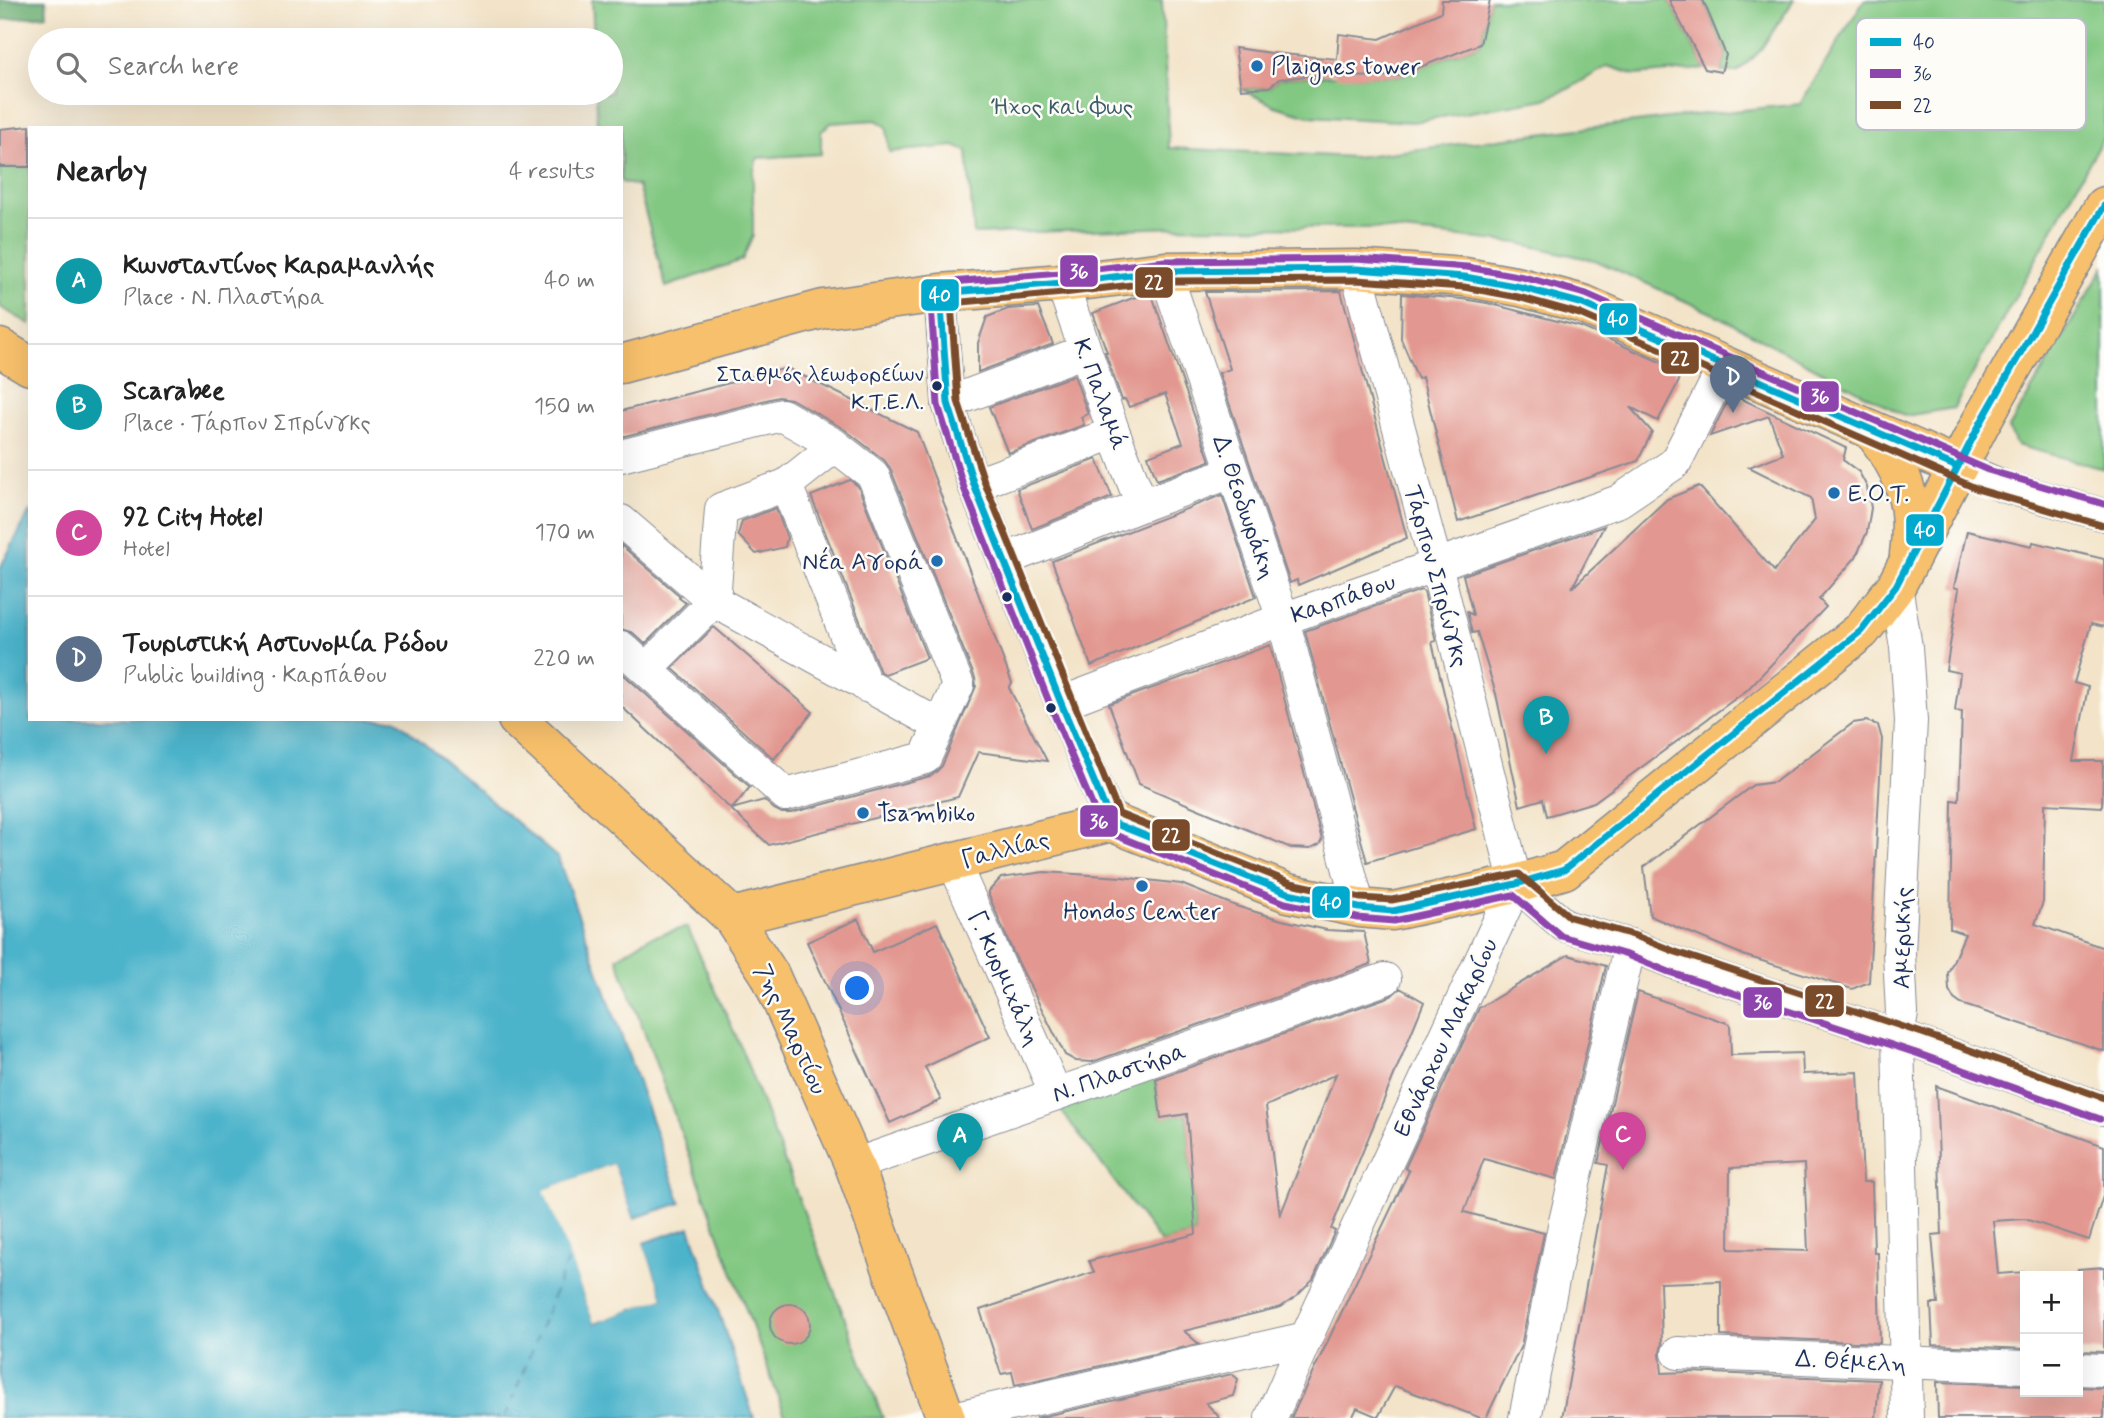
<!DOCTYPE html>
<html lang="en">
<head>
<meta charset="utf-8">
<style>
  :root { --surface:#fff; --page:#f2f2f2; --text:#222; --muted:#767676; --line:#e0e0e0; --accent:#1f6fb2 }
  body { margin:0; font-family:Mynerve,sans-serif; background:var(--page); color:var(--text) }
  .controls { position:absolute; right:21px; bottom:21px; display:grid; overflow:hidden; border-radius:0px; box-shadow:0 7px 28px #0002 }
  .controls button { width:63px; height:63px; display:grid; place-items:center; padding:0; border:0; border-bottom:2px solid var(--line); background:var(--surface); color:var(--text); font:35px sans-serif }
  .you { position:absolute; left:858px; top:989px; width:24px; height:24px; margin:-18px; border:5px solid #fff; border-radius:50%; background:#1a73e8; box-shadow:0 0 0 10px #1a73e833 }
  .badge { display:grid; place-items:center; width:46px; height:46px; border-radius:50%; background:var(--accent); color:#fff; font-size:23px; font-weight:700 }
  .pin { position:absolute; translate:-50% -58px; filter:drop-shadow(0 2px 4px #0008) }
  .pin::after { content:''; position:absolute; top:37px; width:24px; height:21px; background:inherit; clip-path:polygon(0 0,100% 0,50% 100%) }
  .list { margin:0; padding:0; list-style:none }
  h2 { display:flex; justify-content:space-between; align-items:center; height:91px; margin:0; padding:0 28px; font-size:30px }
  h2 small { font-size:23px; font-weight:400; color:var(--muted) }
  .list li { display:grid; grid-template-columns:46px 1fr auto; gap:21px; align-items:center; box-sizing:border-box; height:126px; padding:0 28px; border-top:2px solid var(--line) }
  .list b { display:block; font-size:26px; white-space:nowrap }
  .list p { margin:0; font-size:23px; white-space:nowrap; color:var(--muted) }
  .list em { font-size:23px; font-style:normal; color:var(--muted) }
  .icon { flex:none; width:38px; height:38px; fill:none; stroke:currentColor; stroke-width:2; stroke-linecap:round; stroke-linejoin:round }
  .map { position:relative; flex:none; width:2104px; height:1418px; overflow:hidden }
  .search { position:absolute; background:var(--surface); box-shadow:0 7px 28px #0002; left:28px; top:28px; width:595px; height:77px; display:flex; align-items:center; gap:18px; box-sizing:border-box; padding:0 24px; border-radius:38px; color:var(--muted); font-size:26px }
  .panel { position:absolute; background:var(--surface); box-shadow:0 7px 28px #0002; left:28px; top:126px; width:595px; height:595px; border-radius:0px }
  .map>svg:first-child { display:block }
  .green { fill:#82c882; stroke:#4e7c70; stroke-width:2 }
  .forest { fill:#69ac70; stroke:#426e67; stroke-width:2 }
  .water { fill:#4bb3ca; stroke:#337194; stroke-width:2 }
  .pier { fill:#f3e4c9 }
  .lines { fill:none; stroke-linecap:round; stroke-linejoin:round }
  .ferry { stroke:#2c5d84; stroke-width:2; stroke-dasharray:9 7; stroke-linecap:butt }
  .building { fill:#e29890; fill-rule:evenodd }
  .minor-casing { stroke:#878a94; stroke-width:34 }
  .major-casing { stroke:#878a94; stroke-width:41 }
  .minor { stroke:#fff; stroke-width:32 }
  .major { stroke:#f7c06c; stroke-width:38 }
  .bus-1-casing { stroke:#fdfcf7; stroke-width:12 }
  .bus-2-casing { stroke:#fdfcf7; stroke-width:12 }
  .bus-3-casing { stroke:#fdfcf7; stroke-width:12 }
  .bus-1 { stroke:#00a9ce; stroke-width:7 }
  .bus-2 { stroke:#8e44ad; stroke-width:7 }
  .bus-3 { stroke:#7a4b2a; stroke-width:7 }
  .poi-dot { fill:#1f6fb2; stroke:#fdfcf7; stroke-width:2.5 }
  .bus-dot { fill:#1b2f5e; stroke:#fdfcf7; stroke-width:2.5 }
  .labels { text-anchor:middle; stroke-width:5; stroke-linejoin:round; paint-order:stroke }
  .bus-label { font-size:22px; fill:#1b2f5e; stroke:#fdfcf7; text-anchor:end }
  .poi-label { font-size:24px; fill:#1b2f5e; stroke:#fdfcf7; text-anchor:start }
  .park-label { font-size:24px; fill:#3a5d69; stroke:#fdfcf7 }
  .street-label { font-size:24px; fill:#1b2f5e; stroke:#fdfcf7 }
  .key { fill:#fdfcf7; stroke:#b9bec9; stroke-width:2 }
  .key-label { font-size:19px; fill:#1b2f5e }
  .line-badge { stroke:#fdfcf7; stroke-width:2.5 }
  .badge-label { font-size:19px; text-anchor:middle; font-weight:bold; fill:#fff }
</style>
</head>
<body>
<div class="map">
<svg width="2104" height="1418" viewBox="0 0 2104 1418">
  <rect width="100%" height="100%" fill="#fdfcf7"/>
  <filter id="ink" filterUnits="userSpaceOnUse"><feTurbulence type="fractalNoise" baseFrequency=".0143" numOctaves="2"/><feDisplacementMap in="SourceGraphic" scale="14" xChannelSelector="R" yChannelSelector="G"/><feConvolveMatrix kernelMatrix="1 2 1 2 8 2 1 2 1" color-interpolation-filters="sRGB"/></filter>
  <filter id="wash" filterUnits="userSpaceOnUse"><feTurbulence type="fractalNoise" baseFrequency=".00686" numOctaves="4" result="noise"/><feDisplacementMap in="SourceGraphic" scale="28" xChannelSelector="R" yChannelSelector="G"/><feGaussianBlur stdDeviation="1.57" result="paint"/><feColorMatrix in="noise" values="0 0 0 0 0 0 0 0 0 0 0 0 0 0 0 0 0 1.4 0 .05"/><feComposite in="paint" operator="in"/></filter>
  <g filter="url(#wash)">
    <rect width="100%" height="100%" fill="#f3e4c9"/>
    <g class="green">
      <path d="M592,0H1162L1169,148L1355,157L1668,118L1800,104L1864,0H2104V136L1954,408L1905,416L1718,316L1597,261L1518,243L1373,228L1179,227L974,234L967,151L954,146L889,152L887,127L876,120L831,123L821,132V154L757,158L753,174V236L742,260L666,287L638,186L621,182V128H597L596,93H611V40H594Z"/>
      <path d="M1490,0H1669L1705,69L1635,75L1608,66L1568,89L1545,99L1413,122L1309,116L1275,106L1241,89L1269,87L1279,79L1308,76H1398L1480,44Z"/>
      <path d="M1703,0H1794L1759,52L1737,72H1721L1726,54Z"/>
      <path d="M0,167H30V324L0,307Z"/>
      <path d="M2104,267V469L2016,445L2009,428Z"/>
      <path d="M687,927L739,1043L883,1418H786L617,958L648,938Z"/>
      <path d="M1155,1074L1161,1117L1187,1114L1196,1234L1161,1243L1060,1109Z"/>
    </g>
    <path class="forest" d="M0,0H46L47,15L0,20Z"/>
    <path class="water" d="M30,511V719H395L558,858L681,1203L634,1218L613,1164L545,1190L594,1323L663,1298L643,1243L690,1227L754,1418H0V568Z"/>
    <path class="pier" d="M613,1164L635,1222L631,1220L611,1168L549,1192L572,1255L596,1319L659,1296L640,1244L642,1240L663,1298L594,1323L544,1190Z"/>
    <g class="lines">
      <path class="ferry" d="M505,1418L569,1256"/>
    </g>
    <g id="blocks">
      <g class="building">
        <path d="M1442,0H1490L1480,44L1397,76L1335,77L1336,73L1279,79L1269,87L1241,89L1235,48L1271,53L1337,59L1339,34L1380,39L1441,12Z"/>
        <path d="M1669,0H1703L1726,55L1721,72L1705,69Z"/>
        <path d="M30,126V167H0V129Z"/>
        <path d="M1341,291L1407,538L1298,585L1297,580L1290,583L1219,373L1230,369L1205,292Z"/>
        <path d="M1402,294L1462,299L1487,303L1581,327L1676,369L1679,381L1658,421L1630,407L1652,432L1638,461L1458,522L1422,377L1418,379L1401,339Z"/>
        <path d="M1152,295L1210,461L1157,480L1148,456L1183,443L1165,394L1129,407L1125,399L1122,400L1105,352H1107L1093,313L1138,296Z"/>
        <path d="M1038,307L1053,344L978,372V343L987,317L1008,309Z"/>
        <path d="M787,368L917,432L1012,683L1009,688L1047,761L978,752L958,797L769,845L621,706V672L750,787L732,809L764,800L774,809L782,813H791L930,776L936,772L942,766L976,686L975,678L890,468L884,460L844,429L791,399L778,397L621,437V411Z"/>
        <path d="M1074,375L1088,414L1081,417L1084,425L1008,453L989,407Z"/>
        <path d="M1731,394L1846,448L1843,460L1859,472L1867,487L1871,508L1867,532L1856,557L1819,599L1826,607L1747,690L1594,802L1547,816L1543,799L1520,806L1496,694L1477,632L1472,633L1467,612L1473,615L1463,575L1604,526L1572,588L1667,499L1699,486L1774,571L1815,520L1811,498L1749,467L1783,454L1769,416L1710,436Z"/>
        <path d="M1097,459L1112,497L1032,529L1017,489Z"/>
        <path d="M850,480L858,486L927,658L885,674L880,672L811,496Z"/>
        <path d="M1222,495L1256,597L1091,666L1052,561Z"/>
        <path d="M776,508L787,538L785,547L756,554L738,535L742,521Z"/>
        <path d="M1967,531L2032,546L2033,542L2104,559V627L2091,624L2074,683L2088,687L2074,761H2103L2102,807L2045,804L2043,902L2035,924L2104,948V1051L1961,1004L1954,999L1949,990L1948,973L1965,934L1950,929L1952,800L1959,801L1962,712L1955,711L1960,673L1946,670L1959,589L1954,587Z"/>
        <path d="M621,545L680,596L679,598L686,603L645,644L633,633L621,629Z"/>
        <path d="M1421,590L1424,592L1436,641L1432,642L1476,829L1367,862L1305,631Z"/>
        <path d="M714,627L813,712L774,759L672,668Z"/>
        <path d="M1270,645L1322,840L1319,845L1310,849L1291,848L1139,784L1109,704Z"/>
        <path d="M1866,721L1878,725L1882,739L1869,982L1852,989L1746,956L1650,916L1644,867L1753,785L1775,782L1853,723Z"/>
        <path d="M1044,872L1122,877L1181,884L1236,906L1282,920L1327,930L1364,932L1371,964L1092,1062L1076,1061L1065,1055L1013,952L989,896V891L1001,878Z"/>
        <path d="M858,919L873,952L937,923L990,1037L925,1067L941,1100L890,1123L807,942Z"/>
        <path d="M1568,955L1606,966L1556,1179L1484,1159L1464,1212L1544,1233L1521,1346L1486,1418H1481L1395,1386L1378,1417L1357,1408L1352,1418H1291L1409,1171L1405,1168L1479,1008Z"/>
        <path d="M1400,988L1424,1002L1331,1229L1335,1231L1313,1280L1297,1296L1281,1307L1184,1331L1199,1344L1015,1385L1012,1372L1001,1374L980,1310L1094,1272L1089,1261L1196,1234L1187,1114L1161,1118L1156,1079L1391,996ZM1336,1074L1280,1216L1266,1106Z"/>
        <path d="M1638,992L1730,1024L1731,1055L1802,1053L1803,1074L1858,1072L1863,1182H1872L1874,1253H1878L1880,1343L1721,1336V1281L1660,1283L1662,1345L1660,1353L1662,1373L1689,1372L1879,1380L1876,1418H1562L1608,1165L1598,1163ZM1804,1164L1808,1251L1729,1249L1730,1168Z"/>
        <path d="M1936,1086L2104,1146V1193L2089,1240L2025,1219L1993,1221L1998,1274L2025,1272V1349L1933,1345L1931,1304H1938L1932,1235L1942,1234Z"/>
        <path d="M2104,1267V1352L2078,1351V1269Z"/>
        <circle cx="790" cy="1324" r="20"/>
        <path d="M1232,1374L1238,1379L1233,1396L1206,1403L1220,1418H1036Z"/>
        <path d="M1937,1382L2025,1385V1392H2078V1387L2104,1388V1418H1938Z"/>
      </g>
    </g>
  </g>
  <g filter="url(#ink)">
    <use href="#blocks" fill-opacity="0" stroke="#878a94" stroke-width="2"/>
    <g class="lines">
      <defs>
        <g id="minor">
          <path d="M1356,269L1436,565L1516,884"/>
          <path d="M1165,271L1283,619L1359,908"/>
          <path d="M1062,283L1114,433L1142,505"/>
          <path d="M940,293L948,403L974,485L1061,703L1111,822"/>
          <path d="M948,403L1085,351"/>
          <path d="M621,456L782,415L833,444L873,475L958,685L925,758L786,795L621,647"/>
          <path d="M1957,467L2003,486L2104,515"/>
          <path d="M786,485L866,686"/>
          <path d="M974,485L1114,433"/>
          <path d="M621,521L714,601"/>
          <path d="M1004,560L1142,505L1232,472"/>
          <path d="M1896,586L1906,647L1911,721L1899,953L1902,1013L1898,1037L1907,1418"/>
          <path d="M714,601L721,509L786,485L829,451L833,444"/>
          <path d="M646,669L714,601L939,725"/>
          <path d="M1061,703L1283,619L1619,501L1675,463L1725,365"/>
          <path d="M953,861L1056,1094"/>
          <path d="M1516,884L1565,926L1630,945L1672,962L1922,1044L2104,1109"/>
          <path d="M854,1165L1385,979"/>
          <path d="M1678,1353L2025,1367"/>
          <path d="M2078,1369L2104,1370"/>
          <path d="M953,1418L1306,1338"/>
          <path d="M1271,1418L1306,1338L1516,884"/>
          <path d="M1525,1418L1564,1226L1630,945"/>
        </g>
        <g id="major">
          <path d="M0,348L30,366"/>
          <path d="M621,364L823,309L940,293L1062,283L1165,271L1356,269L1465,277L1520,287L1583,304L1957,467"/>
          <path d="M1872,430C1904,471 1916,502 1909,554"/>
          <path d="M517,719L732,917L770,975L854,1165L946,1418"/>
          <path d="M732,917L1111,822L1288,893L1359,908L1393,911L1516,884L1564,870L1861,631L1896,586L1980,424L2104,206"/>
        </g>
      </defs>
      <use href="#minor" class="minor-casing"/>
      <use href="#major" class="major-casing"/>
      <use href="#minor" class="minor"/>
      <use href="#major" class="major"/>
      <defs>
        <path id="bus-1" d="M1957,467L1583,304L1520,287L1465,277L1356,269L1165,271L1062,283L940,293L948,403L974,485L1061,703L1111,822L1288,893L1359,908L1393,911L1516,884L1564,870L1861,631L1896,586L1980,424L2104,206"/>
        <path id="bus-2" d="M2100,1119L1919,1054L1669,972L1627,955L1561,936L1513,895L1394,921L1357,918L1285,903L1105,831L1101,826L1051,707L964,488L938,405L930,291L933,285L939,283L1061,273L1165,261L1356,259L1467,267L1523,277L1586,294L1988,470L2104,504"/>
        <path id="bus-3" d="M2101,525L1980,490L1580,314L1518,297L1464,287L1356,280L1166,281L1063,293L951,303L958,401L984,481L1119,814L1291,883L1361,898L1392,900L1519,874L1570,917L1633,935L1676,952L1925,1034L2104,1098"/>
      </defs>
      <use href="#bus-1" class="bus-1-casing"/>
      <use href="#bus-2" class="bus-2-casing"/>
      <use href="#bus-3" class="bus-3-casing"/>
      <use href="#bus-1" class="bus-1"/>
      <use href="#bus-2" class="bus-2"/>
      <use href="#bus-3" class="bus-3"/>
    </g>
  </g>
  <g class="poi-dot">
    <circle cx="1257" cy="66" r="7"/>
    <circle cx="1834" cy="493" r="7"/>
    <circle cx="937" cy="561" r="7"/>
    <circle cx="863" cy="813" r="7"/>
    <circle cx="1142" cy="886" r="7"/>
  </g>
  <g class="bus-dot">
    <circle cx="937" cy="386" r="6"/>
    <circle cx="1007" cy="597" r="6"/>
    <circle cx="1051" cy="708" r="6"/>
  </g>
  <g class="labels">
    <g class="bus-label">
      <text x="924" y="381">Σταθμός λεωφορείων<tspan x="924" dy="28">Κ.Τ.Ε.Λ.</tspan></text>
    </g>
    <g class="poi-label">
      <text x="1271" y="74">Plaignes tower</text>
      <text x="1848" y="501">Ε.Ο.Τ.</text>
      <text x="923" y="569" text-anchor="end">Νέα Αγορά</text>
      <text x="877" y="821">Tsambiko</text>
      <text x="1142" y="919" text-anchor="middle">Hondos Center</text>
    </g>
    <g class="park-label">
      <text x="1062" y="114">Ήχος και Φως</text>
    </g>
    <g class="street-label">
      <text transform="translate(1101 394) rotate(70)" y="8">Κ. Παλαμά</text>
      <text transform="translate(1245 507) rotate(71)" y="8">Δ. Θεοδωράκη</text>
      <text transform="translate(1437 576) rotate(75)" y="8">Τάρπον Σπρίνγκς</text>
      <text transform="translate(1343 598) rotate(-19)" y="8">Καρπάθου</text>
      <text transform="translate(1005 849) rotate(-14)" y="8">Γαλλίας</text>
      <text transform="translate(1902 938) rotate(-89)" y="8">Αμερικής</text>
      <text transform="translate(1005 978) rotate(66)" y="8">Γ. Κυρμιχάλη</text>
      <text transform="translate(791 1029) rotate(65)" y="8">7ης Μαρτίου</text>
      <text transform="translate(1445 1037) rotate(-65)" y="8">Εθνάρχου Μακαρίου</text>
      <text transform="translate(1119 1072) rotate(-19)" y="8">Ν. Πλαστήρα</text>
      <text transform="translate(1851 1361) rotate(3)" y="8">Δ. Θέμελη</text>
    </g>
  </g>
  <rect x="1856" y="18" width="230" height="112" rx="10" class="key"/>
  <rect x="1870" y="38" width="31" height="8" fill="#00a9ce"/>
  <rect x="1870" y="69" width="31" height="9" fill="#8e44ad"/>
  <rect x="1870" y="101" width="31" height="8" fill="#7a4b2a"/>
  <g class="key-label">
    <text x="1913" y="49">40</text>
    <text x="1913" y="80">36</text>
    <text x="1913" y="112">22</text>
  </g>
  <g class="line-badge">
    <rect x="1059" y="254" width="40" height="34" rx="7" fill="#8e44ad"/>
    <rect x="1134" y="266" width="40" height="33" rx="7" fill="#7a4b2a"/>
    <rect x="920" y="278" width="40" height="34" rx="7" fill="#00a9ce"/>
    <rect x="1598" y="302" width="40" height="34" rx="7" fill="#00a9ce"/>
    <rect x="1660" y="341" width="40" height="34" rx="7" fill="#7a4b2a"/>
    <rect x="1800" y="380" width="40" height="33" rx="7" fill="#8e44ad"/>
    <rect x="1905" y="513" width="40" height="34" rx="7" fill="#00a9ce"/>
    <rect x="1079" y="804" width="40" height="34" rx="7" fill="#8e44ad"/>
    <rect x="1151" y="818" width="40" height="34" rx="7" fill="#7a4b2a"/>
    <rect x="1311" y="885" width="40" height="34" rx="7" fill="#00a9ce"/>
    <rect x="1804" y="984" width="41" height="34" rx="7" fill="#7a4b2a"/>
    <rect x="1742" y="986" width="41" height="33" rx="7" fill="#8e44ad"/>
  </g>
  <g class="badge-label">
    <text x="1079" y="278">36</text>
    <text x="1154" y="289">22</text>
    <text x="940" y="302">40</text>
    <text x="1618" y="326">40</text>
    <text x="1680" y="365">22</text>
    <text x="1820" y="403">36</text>
    <text x="1925" y="537">40</text>
    <text x="1099" y="828">36</text>
    <text x="1171" y="842">22</text>
    <text x="1331" y="909">40</text>
    <text x="1825" y="1008">22</text>
    <text x="1763" y="1009">36</text>
  </g>
</svg>
<div class="controls">
<button>+</button>
<button>−</button>
</div>
<div class="you"></div>
<div class="pin badge" style="left:960px;top:1171px;background:#0f9aa8">A</div>
<div class="pin badge" style="left:1546px;top:754px;background:#0f9aa8">B</div>
<div class="pin badge" style="left:1623px;top:1170px;background:#d1479c">C</div>
<div class="pin badge" style="left:1733px;top:413px;background:#5c6f8a">D</div>
<div class="search"><svg class="icon" aria-label="search" viewBox="0 0 24 24"><circle cx="10" cy="10" r="6"/><path d="M15 15l6 6"/></svg>Search here</div>
<section class="panel">
<h2>Nearby<small>4 results</small></h2>
<ul class="list">
<li><span class="badge" style="background:#0f9aa8">A</span><div><b>Κωνσταντίνος Καραμανλής</b><p>Place · Ν. Πλαστήρα</p></div><em>40 m</em></li>
<li><span class="badge" style="background:#0f9aa8">B</span><div><b>Scarabee</b><p>Place · Τάρπον Σπρίνγκς</p></div><em>150 m</em></li>
<li><span class="badge" style="background:#d1479c">C</span><div><b>92 City Hotel</b><p>Hotel</p></div><em>170 m</em></li>
<li><span class="badge" style="background:#5c6f8a">D</span><div><b>Τουριστική Αστυνομία Ρόδου</b><p>Public building · Καρπάθου</p></div><em>220 m</em></li>
</ul>
</section>
</div>
</body>
</html>
